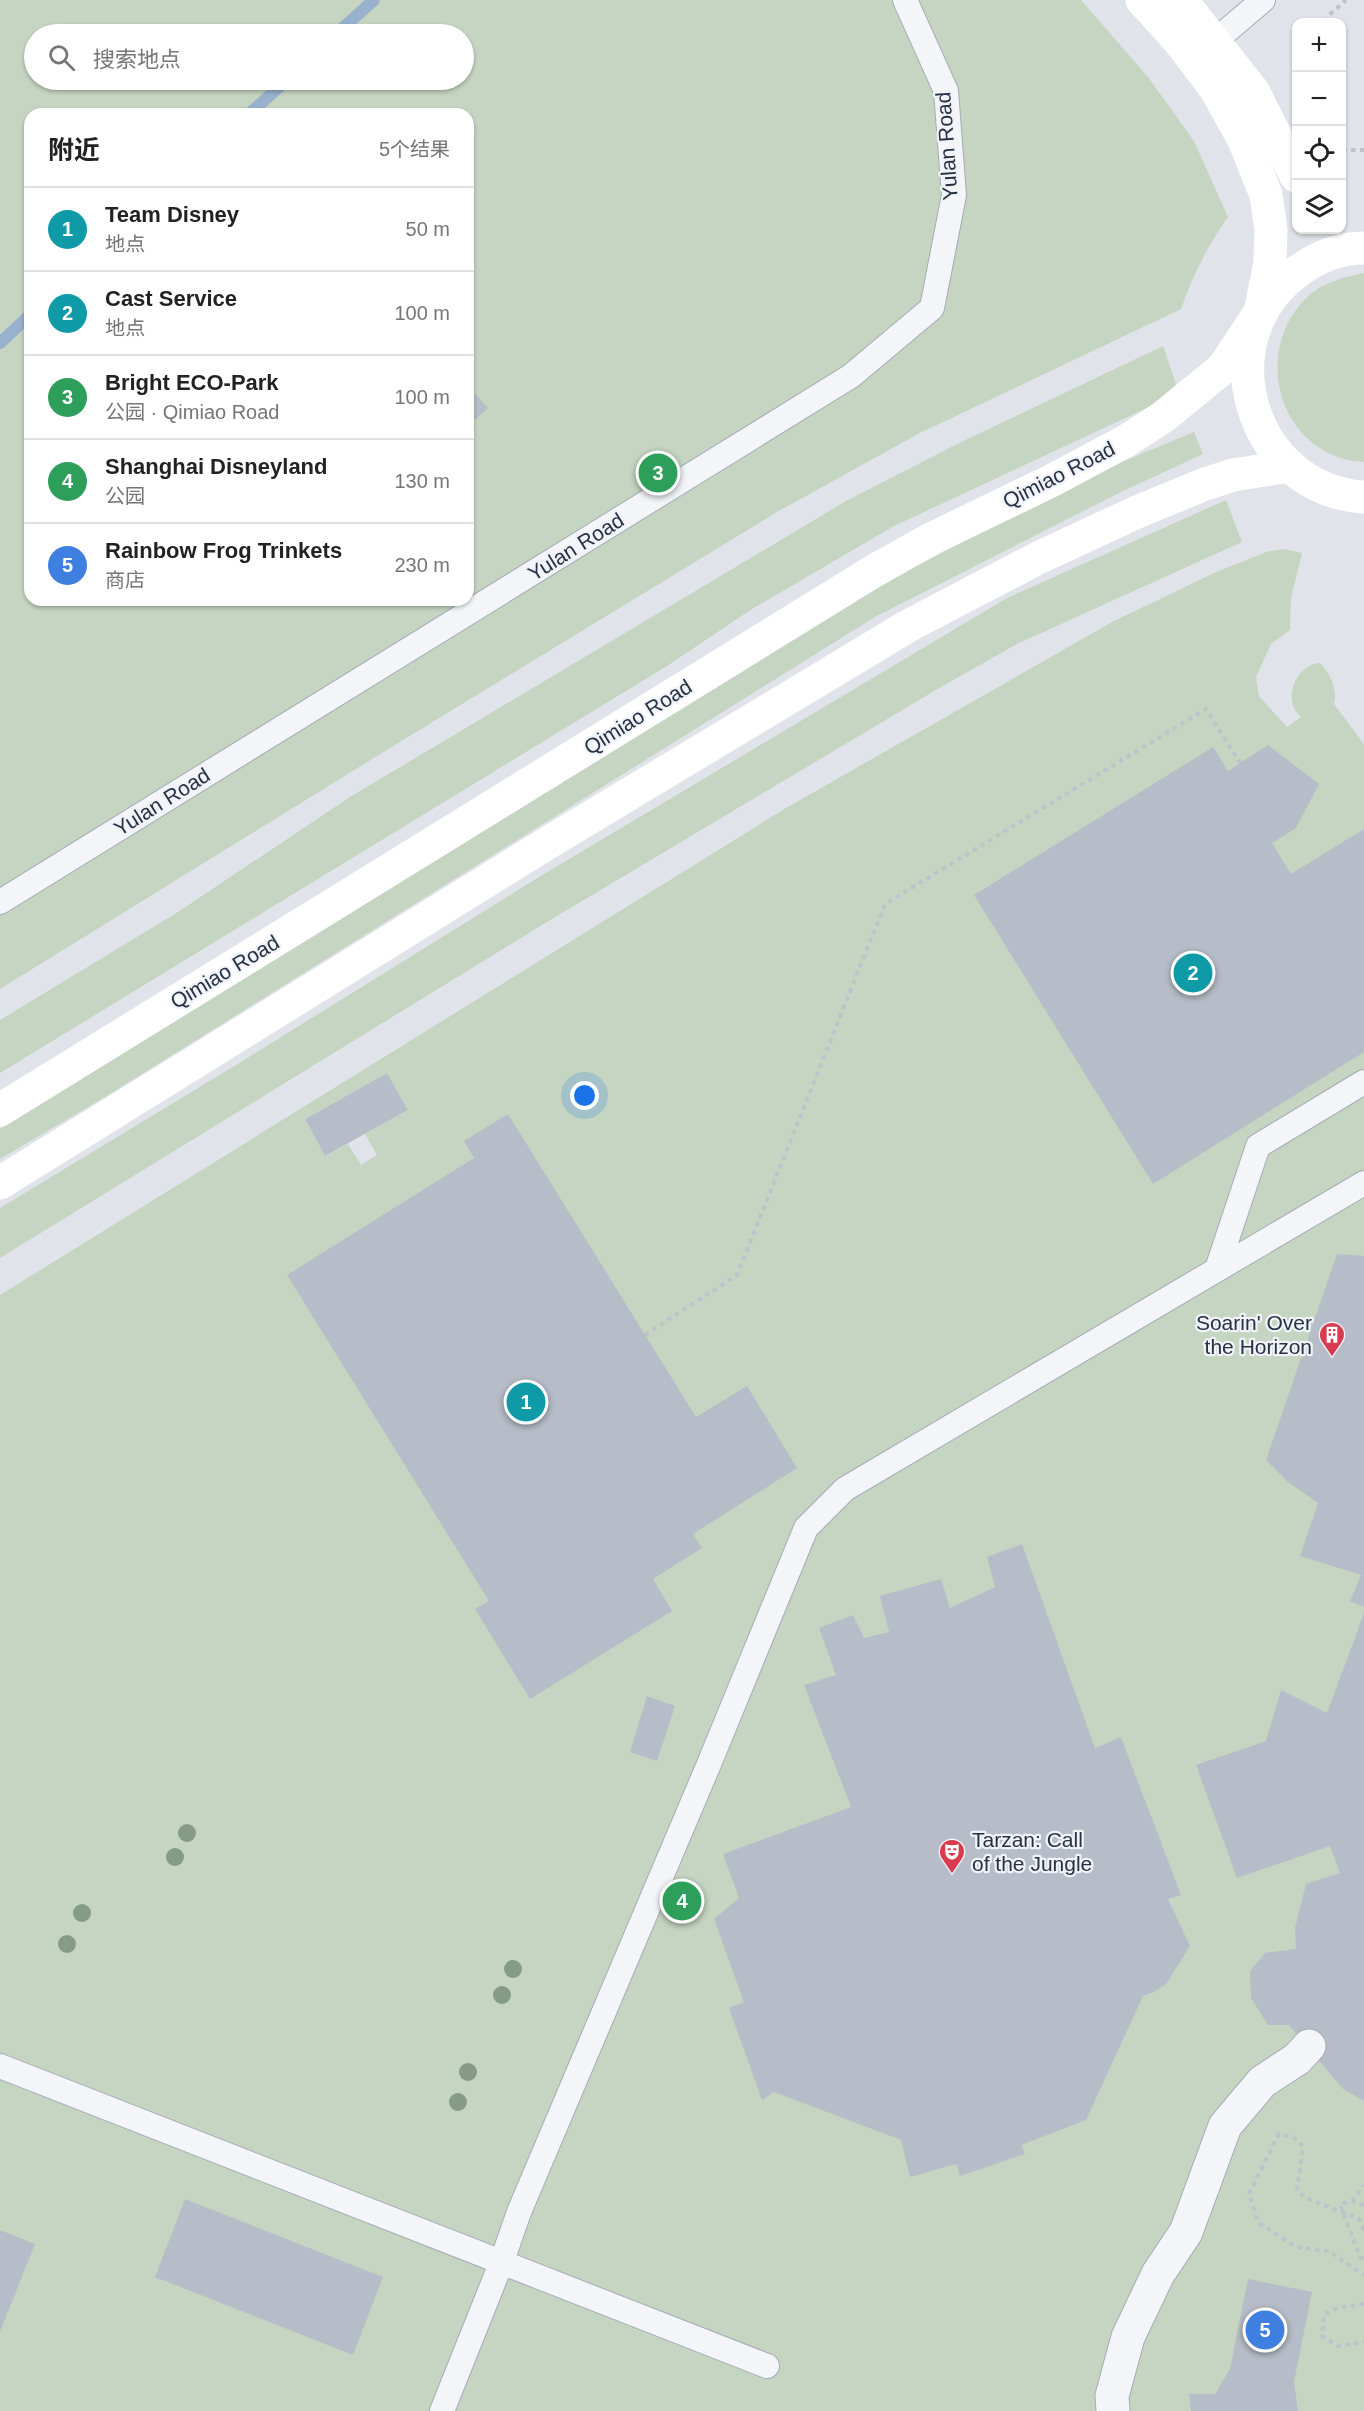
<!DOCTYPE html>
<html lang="zh">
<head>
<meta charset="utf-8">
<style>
  :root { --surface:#fff; --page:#f6f6f6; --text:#222; --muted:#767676; --line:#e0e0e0; --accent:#d93b4e }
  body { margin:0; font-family:Helvetica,"Noto Sans SC",sans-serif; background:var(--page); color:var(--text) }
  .controls { position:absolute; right:18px; top:18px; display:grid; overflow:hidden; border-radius:12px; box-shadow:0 2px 4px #0004 }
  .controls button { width:54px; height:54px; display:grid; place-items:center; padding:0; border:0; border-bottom:2px solid var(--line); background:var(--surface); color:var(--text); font:30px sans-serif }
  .you { position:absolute; left:585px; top:1096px; width:21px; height:21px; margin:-15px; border:4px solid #fff; border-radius:50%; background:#1a73e8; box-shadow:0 0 0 9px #1a73e833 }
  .badge { display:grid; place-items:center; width:39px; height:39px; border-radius:50%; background:var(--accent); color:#fff; font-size:20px; font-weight:700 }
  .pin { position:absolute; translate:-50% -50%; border:3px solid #fff; box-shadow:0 2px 6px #0006 }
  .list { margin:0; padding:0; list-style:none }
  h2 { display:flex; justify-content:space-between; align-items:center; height:78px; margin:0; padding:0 24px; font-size:26px }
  h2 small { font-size:20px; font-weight:400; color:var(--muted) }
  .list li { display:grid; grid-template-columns:39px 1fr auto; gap:18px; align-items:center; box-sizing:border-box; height:84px; padding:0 24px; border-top:2px solid var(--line) }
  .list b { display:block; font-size:22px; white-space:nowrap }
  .list p { margin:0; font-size:20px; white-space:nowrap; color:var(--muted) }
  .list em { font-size:20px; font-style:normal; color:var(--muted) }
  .icon { flex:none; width:33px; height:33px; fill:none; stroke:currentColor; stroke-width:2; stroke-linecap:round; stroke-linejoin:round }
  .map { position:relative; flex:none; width:1364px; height:2411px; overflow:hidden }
  .search { position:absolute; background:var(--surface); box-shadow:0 2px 4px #0004; left:24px; top:24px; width:450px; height:66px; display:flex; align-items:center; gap:15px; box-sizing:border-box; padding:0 21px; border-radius:33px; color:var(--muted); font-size:22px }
  .panel { position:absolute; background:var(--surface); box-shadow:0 2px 4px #0004; left:24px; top:108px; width:450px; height:498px; border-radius:18px }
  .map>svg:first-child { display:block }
  .green { fill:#c5d5c1; fill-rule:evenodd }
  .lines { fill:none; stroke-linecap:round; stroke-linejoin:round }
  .stream { stroke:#98b1cd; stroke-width:12 }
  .building { fill:#b7bdc8 }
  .lane-casing { stroke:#a5abb5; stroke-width:26 }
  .street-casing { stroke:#a5abb5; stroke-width:35 }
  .path { stroke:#bec2c9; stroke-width:4; stroke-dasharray:4.5 4.5; stroke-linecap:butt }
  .lane { stroke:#f3f5f8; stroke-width:24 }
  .street { stroke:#f3f5f8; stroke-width:33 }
  .secondary { stroke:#fff; stroke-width:33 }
  .path-bridge { stroke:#bec2c9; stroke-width:4; stroke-dasharray:4.5 4.5; stroke-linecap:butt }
  .tree { fill:#859b85 }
  .labels { text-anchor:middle; stroke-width:4.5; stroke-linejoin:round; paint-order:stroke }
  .street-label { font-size:21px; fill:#273143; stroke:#f0f3f8 }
  .poi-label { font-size:21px; fill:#273143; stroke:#f0f3f8; text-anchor:end }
</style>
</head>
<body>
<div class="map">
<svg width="1364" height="2411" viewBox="0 0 1364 2411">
  <rect width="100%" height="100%" fill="#e0e4ea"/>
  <g class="green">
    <path d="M0,0H1081L1148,77L1194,141L1228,217C1207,247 1193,275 1181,309L918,434L777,512L390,748L0,989ZM34,34H464V80H34ZM30,114H468V600H30Z"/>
    <path d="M1364,273V462C1278,458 1247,346 1313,292C1328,281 1346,277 1364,273Z"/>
    <path d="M1163,346L1179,393L894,526L752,609L667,666L0,1073V1020L178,912L350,797L846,501L959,443Z"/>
    <path d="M1194,432L1203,454L1121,492L875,617L105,1097L0,1159V1129L901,574L1100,471Z"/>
    <path d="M1226,500L1242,542L1017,644L941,687L547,922L0,1258V1208L236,1065L544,874L1007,598Z"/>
    <path d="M1285,549L1302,553L1291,598L1290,630L1271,644L1256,677L1259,696L1287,727L1301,717C1281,701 1296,664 1320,663C1330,673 1338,690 1334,704L1364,744V2411H0V1295L786,808L1112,622L1216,572L1269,551ZM387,1073L408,1110L365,1134L377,1155L361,1165L348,1144L325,1156L305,1119Z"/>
  </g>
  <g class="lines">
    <g class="stream">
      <path d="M336,34L374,0"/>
      <path d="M249,114L287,80"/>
      <path d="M0,343L30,315"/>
    </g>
  </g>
  <g class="building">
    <path d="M468,386L488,408L468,426Z"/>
    <path d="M1268,745L1319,784L1296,828L1272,843L1291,874L1364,829V1052L1153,1184L974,895L1213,747L1228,771Z"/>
    <path d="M387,1073L408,1110L325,1156L305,1119Z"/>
    <path d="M508,1114L696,1417L747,1386L797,1468L693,1534L702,1548L653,1579L672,1611L530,1699L475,1609L489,1601L287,1275L474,1158L464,1141Z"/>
    <path d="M1337,1254L1364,1256V1607L1350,1601L1361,1575L1300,1556L1318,1503L1288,1482L1266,1460Z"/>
    <path d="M1022,1544L1095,1748L1121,1737L1181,1895L1168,1899L1190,1946L1166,1984L1154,1992L1143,1996L1086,2120L1021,2145L1025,2154L960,2176L956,2164L910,2177L901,2140L774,2092L762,2100L729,2008L744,2002L714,1919L739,1898L723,1854L851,1807L804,1685L836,1675L819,1628L853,1615L864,1638L889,1632L880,1596L941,1579L950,1608L995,1587L987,1557Z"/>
    <path d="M1364,1613V2101L1343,2089L1289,2025H1268L1251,1998L1250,1971L1265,1953L1296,1949L1295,1928L1306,1884L1340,1873L1330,1846L1237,1878L1196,1765L1266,1741L1281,1690L1327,1713Z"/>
    <path d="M647,1696L675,1706L657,1761L630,1752Z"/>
    <path d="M185,2199L383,2277L353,2355L155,2277Z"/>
    <path d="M0,2230L35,2244L0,2332Z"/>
    <path d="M1248,2279L1312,2292L1294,2382L1298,2411H1191L1189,2394H1215L1230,2369Z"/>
  </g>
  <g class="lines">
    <defs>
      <g id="lane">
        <path d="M1202,52L1263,0"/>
        <path d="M0,902L851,376L932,308L954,195L946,91L905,0"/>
        <path d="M1217,1269L1258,1146L1364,1082"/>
        <path d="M0,2066L767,2366"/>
        <path d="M442,2411L502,2261L519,2212L709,1764L806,1528L845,1489L1364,1183"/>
      </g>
      <path id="street" d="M1113,2411L1112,2396L1128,2337L1158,2274L1186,2232L1225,2126L1262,2082L1297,2059L1309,2046"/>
    </defs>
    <use href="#lane" class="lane-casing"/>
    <use href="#street" class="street-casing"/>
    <g class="path">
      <path d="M1325,22L1329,15L1346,0"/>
      <path d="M1342,150H1364"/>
      <path d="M645,1335L737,1275L885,904L1206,709L1240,763"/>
      <path d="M1352,2201L1364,2185"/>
      <path d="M1364,2230L1358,2218L1310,2200L1297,2191L1303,2146L1293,2137L1279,2134L1249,2193L1258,2222L1296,2247L1329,2251L1364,2275"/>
      <path d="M1364,2304L1340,2307L1324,2314L1322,2336L1338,2346L1364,2342"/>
    </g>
    <use href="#lane" class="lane"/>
    <use href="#street" class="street"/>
    <g class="secondary">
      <path d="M1181,0L1253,91L1296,176"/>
      <path d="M1364,248C1339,248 1317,257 1297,272C1205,340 1250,490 1364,497"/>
      <path d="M0,1110L872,572L931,539L1051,481L1126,441L1163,417L1223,368L1260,312L1270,263L1271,230L1266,195L1244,140L1215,88L1180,42L1142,0"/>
      <path d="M0,1183L551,841L908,626L1038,558L1137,512L1205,484L1233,475L1290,466"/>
    </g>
    <path class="path-bridge" d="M1364,2205L1352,2201L1340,2204L1360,2257L1364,2259"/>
  </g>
  <g class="tree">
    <circle cx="187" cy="1833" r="9"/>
    <circle cx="175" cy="1857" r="9"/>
    <circle cx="82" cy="1913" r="9"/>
    <circle cx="67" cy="1944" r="9"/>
    <circle cx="513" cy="1969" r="9"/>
    <circle cx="502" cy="1995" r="9"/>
    <circle cx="468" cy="2072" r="9"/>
    <circle cx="458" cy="2102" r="9"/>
  </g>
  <defs>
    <symbol id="building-pin" viewBox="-11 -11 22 30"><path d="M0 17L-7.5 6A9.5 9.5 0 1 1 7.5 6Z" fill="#d93b4e" stroke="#f0f3f8"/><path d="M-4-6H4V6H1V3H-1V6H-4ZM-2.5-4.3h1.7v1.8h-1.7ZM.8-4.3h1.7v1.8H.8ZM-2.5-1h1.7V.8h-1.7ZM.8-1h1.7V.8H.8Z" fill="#fff"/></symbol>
    <symbol id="theatre-pin" viewBox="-11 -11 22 30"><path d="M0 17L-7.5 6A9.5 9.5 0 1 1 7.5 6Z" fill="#d93b4e" stroke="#f0f3f8"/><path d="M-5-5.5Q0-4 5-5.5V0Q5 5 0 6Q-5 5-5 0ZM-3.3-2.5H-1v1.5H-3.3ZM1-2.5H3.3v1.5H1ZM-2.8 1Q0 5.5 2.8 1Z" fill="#fff"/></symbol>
  </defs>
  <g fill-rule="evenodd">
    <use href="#building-pin" x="1317" y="1320" width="30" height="40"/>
    <use href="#theatre-pin" x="937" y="1837" width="30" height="40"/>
  </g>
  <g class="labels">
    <g class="street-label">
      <text transform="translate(947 146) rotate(-94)" y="7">Yulan Road</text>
      <text transform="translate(1059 475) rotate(-27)" y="7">Qimiao Road</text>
      <text transform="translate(576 547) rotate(-32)" y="7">Yulan Road</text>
      <text transform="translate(638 717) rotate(-32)" y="7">Qimiao Road</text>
      <text transform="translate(162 802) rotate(-32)" y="7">Yulan Road</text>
      <text transform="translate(225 972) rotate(-31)" y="7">Qimiao Road</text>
    </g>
    <g class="poi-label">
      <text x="1312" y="1330">Soarin' Over<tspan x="1312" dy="24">the Horizon</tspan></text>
      <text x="972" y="1847" text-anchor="start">Tarzan: Call<tspan x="972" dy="24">of the Jungle</tspan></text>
    </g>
  </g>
</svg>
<div class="controls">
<button>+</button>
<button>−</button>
<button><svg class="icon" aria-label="locate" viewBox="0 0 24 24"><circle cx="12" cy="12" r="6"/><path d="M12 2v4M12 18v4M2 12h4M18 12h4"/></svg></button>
<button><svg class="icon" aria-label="layers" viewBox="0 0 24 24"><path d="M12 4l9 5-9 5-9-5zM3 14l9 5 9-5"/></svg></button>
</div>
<div class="you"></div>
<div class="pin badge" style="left:526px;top:1402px;background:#0f9aa8">1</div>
<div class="pin badge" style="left:1193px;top:973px;background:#0f9aa8">2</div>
<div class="pin badge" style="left:658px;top:473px;background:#2e9e5b">3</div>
<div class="pin badge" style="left:682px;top:1901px;background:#2e9e5b">4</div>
<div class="pin badge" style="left:1265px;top:2330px;background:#3f7fe0">5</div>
<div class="search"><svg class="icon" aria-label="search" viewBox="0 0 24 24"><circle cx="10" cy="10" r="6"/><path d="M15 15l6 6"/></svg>搜索地点</div>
<section class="panel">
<h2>附近<small>5个结果</small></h2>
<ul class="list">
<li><span class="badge" style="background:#0f9aa8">1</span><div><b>Team Disney</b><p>地点</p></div><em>50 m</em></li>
<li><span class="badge" style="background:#0f9aa8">2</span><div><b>Cast Service</b><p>地点</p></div><em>100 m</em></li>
<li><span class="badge" style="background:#2e9e5b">3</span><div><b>Bright ECO-Park</b><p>公园 · Qimiao Road</p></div><em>100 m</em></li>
<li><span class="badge" style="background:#2e9e5b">4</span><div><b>Shanghai Disneyland</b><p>公园</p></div><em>130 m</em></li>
<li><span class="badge" style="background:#3f7fe0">5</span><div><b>Rainbow Frog Trinkets</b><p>商店</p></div><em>230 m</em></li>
</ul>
</section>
</div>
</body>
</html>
